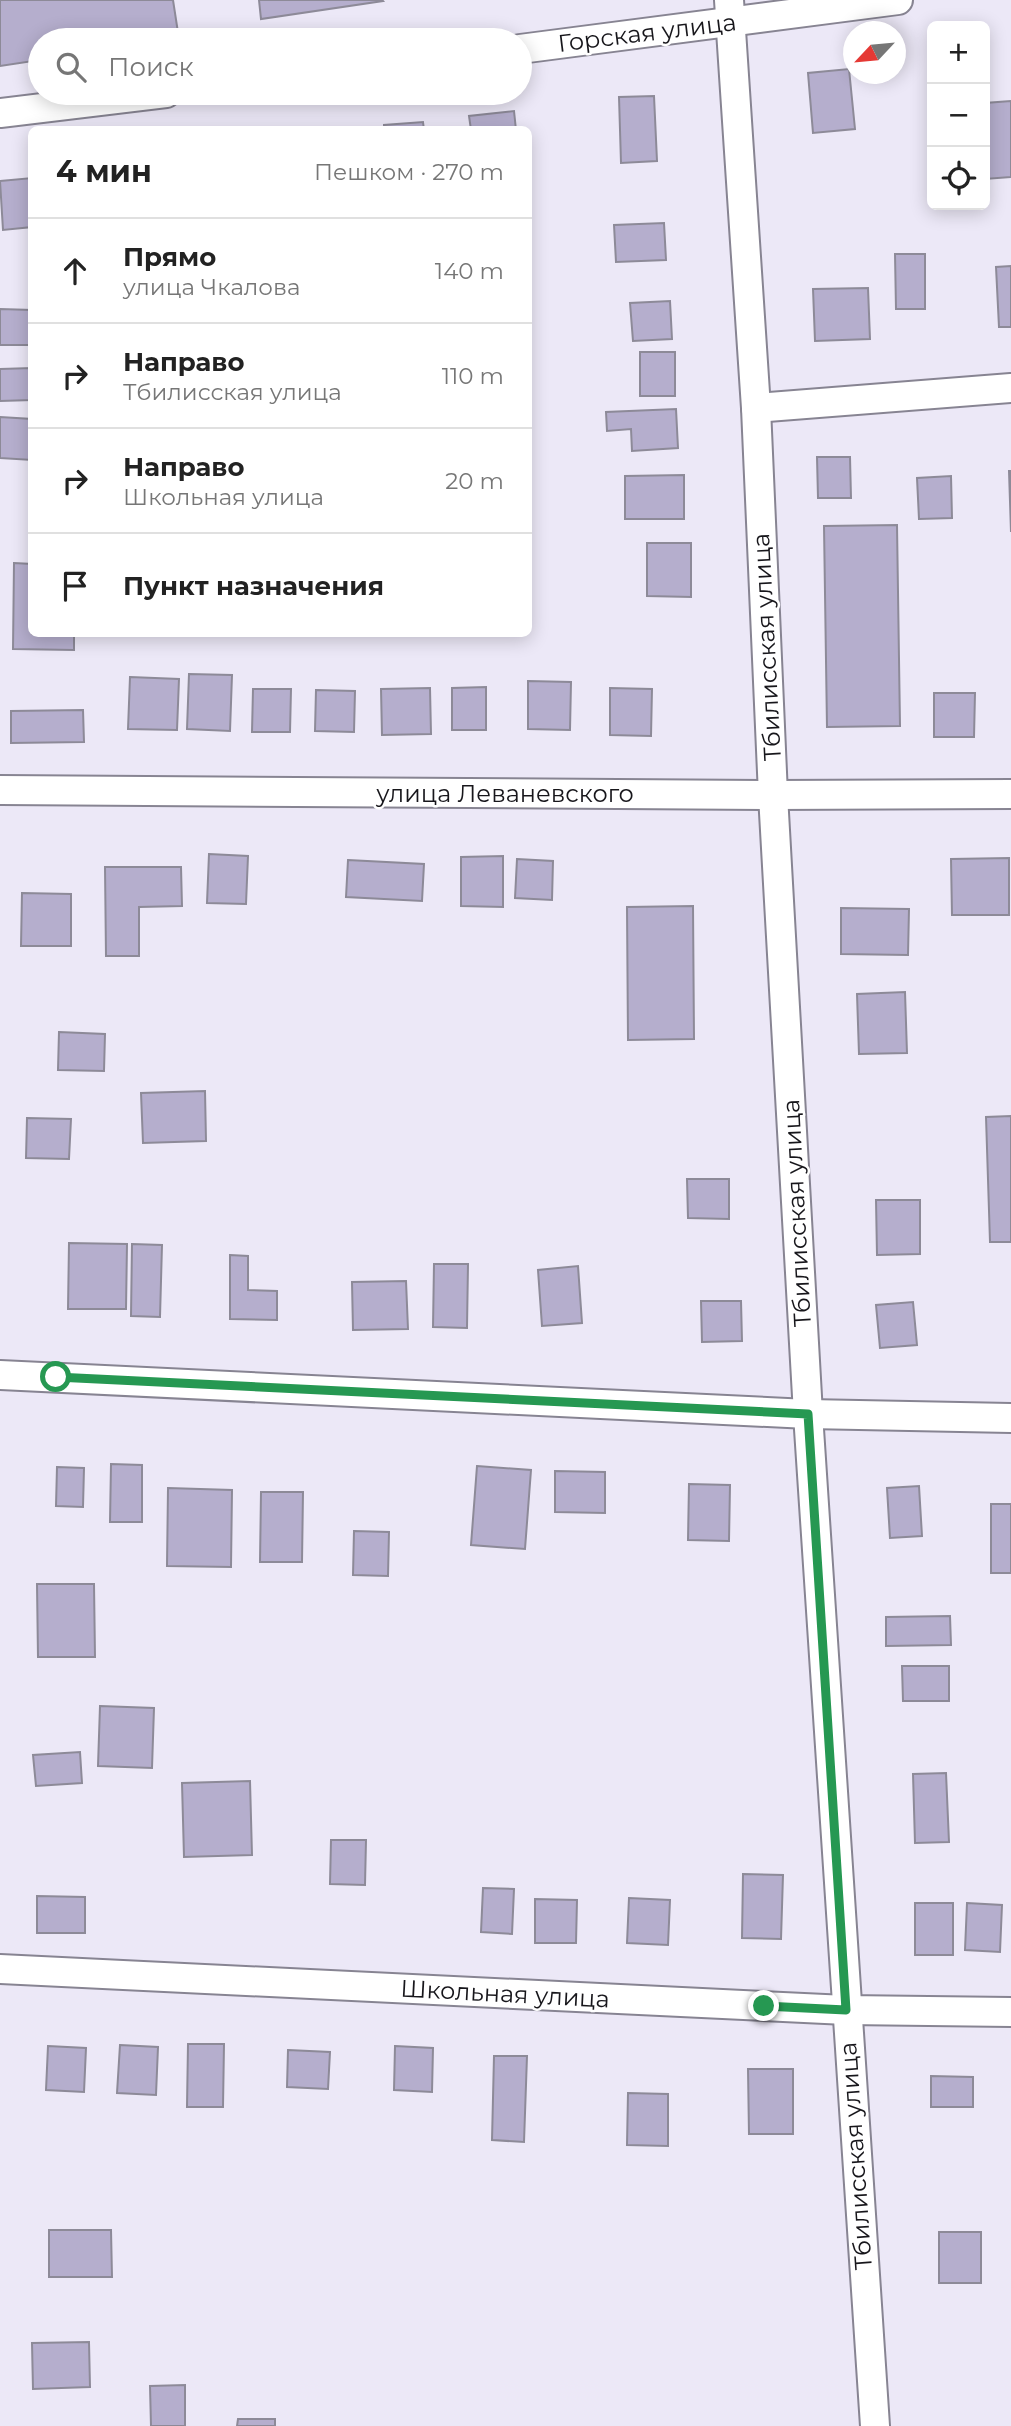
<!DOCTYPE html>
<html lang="ru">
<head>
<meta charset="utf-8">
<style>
  :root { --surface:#fff; --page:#f2f2f2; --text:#222; --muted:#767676; --line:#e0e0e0 }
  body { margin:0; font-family:Montserrat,sans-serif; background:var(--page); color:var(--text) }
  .controls { position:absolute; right:21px; top:21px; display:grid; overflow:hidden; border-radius:10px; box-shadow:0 4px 18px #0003 }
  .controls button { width:63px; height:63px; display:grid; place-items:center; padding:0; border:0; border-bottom:2px solid var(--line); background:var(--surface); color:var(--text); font:35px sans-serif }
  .compass { position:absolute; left:843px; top:21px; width:63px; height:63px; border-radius:50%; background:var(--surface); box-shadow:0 4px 18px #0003; rotate:244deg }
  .stop { position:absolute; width:21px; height:21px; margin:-16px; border:5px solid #269852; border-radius:50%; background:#fff }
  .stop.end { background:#269852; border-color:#fff; box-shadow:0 2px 7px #0008 }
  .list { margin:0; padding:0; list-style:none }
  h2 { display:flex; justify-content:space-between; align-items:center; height:91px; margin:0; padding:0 28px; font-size:30px }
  h2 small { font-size:23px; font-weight:400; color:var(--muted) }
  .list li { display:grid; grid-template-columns:46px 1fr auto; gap:21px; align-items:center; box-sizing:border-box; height:105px; padding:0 28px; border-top:2px solid var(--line) }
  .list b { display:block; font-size:26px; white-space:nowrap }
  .list p { margin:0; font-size:23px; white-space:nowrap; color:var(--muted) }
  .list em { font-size:23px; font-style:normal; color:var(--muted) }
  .icon { flex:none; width:38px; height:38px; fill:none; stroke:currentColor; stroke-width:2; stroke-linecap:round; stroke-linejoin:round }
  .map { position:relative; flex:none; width:1011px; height:2426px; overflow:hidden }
  .search { position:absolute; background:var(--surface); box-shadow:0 4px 18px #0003; left:28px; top:28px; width:504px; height:77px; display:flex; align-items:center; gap:18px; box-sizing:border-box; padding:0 24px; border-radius:38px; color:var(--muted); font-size:26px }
  .panel { position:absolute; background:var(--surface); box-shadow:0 4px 18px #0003; left:28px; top:126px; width:504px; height:511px; border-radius:10px }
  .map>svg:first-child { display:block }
  .building { fill:#b5aecd; stroke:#8d8a98; stroke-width:2 }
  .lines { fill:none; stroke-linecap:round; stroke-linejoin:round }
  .street-casing { stroke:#878492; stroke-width:32 }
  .street { stroke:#fff; stroke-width:28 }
  .route { stroke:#269852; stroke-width:9 }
  .labels { text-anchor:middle; stroke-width:5; stroke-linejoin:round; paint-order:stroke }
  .street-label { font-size:24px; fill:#17161b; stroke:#fff }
</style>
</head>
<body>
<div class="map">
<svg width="1011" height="2426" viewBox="0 0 1011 2426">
  <rect width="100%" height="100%" fill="#ece8f7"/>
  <g class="building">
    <path d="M0,0H173L179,39L40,40V60L0,66Z"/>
    <path d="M259,0H382L383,1L261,19Z"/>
    <path d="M849,69L855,129L813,133L808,73Z"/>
    <path d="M654,96L657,161L621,163L619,97Z"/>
    <path d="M1011,101V177L985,179V103Z"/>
    <path d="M514,111L516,130H471L469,116Z"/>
    <path d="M423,122L424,130H384V125Z"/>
    <path d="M32,178V227L3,230L0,181Z"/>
    <path d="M664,223L666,260L616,262L614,225Z"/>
    <path d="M895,254H925V309H896Z"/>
    <path d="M1011,266V327H999L996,267Z"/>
    <path d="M868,288L870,339L815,341L813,289Z"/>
    <path d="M670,301L672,339L633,341L630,303Z"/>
    <path d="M0,309L32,310V345H0Z"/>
    <rect x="640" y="352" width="35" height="44"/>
    <path d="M32,368V400L0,401V369Z"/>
    <path d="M676,409L678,448L632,451L631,429L607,431L606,412Z"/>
    <path d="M0,417L32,419V460L0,458Z"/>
    <path d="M817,457H850L851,498H818Z"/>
    <path d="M1009,471H1011V532Z"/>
    <path d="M684,475V519H625V476Z"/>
    <path d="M951,476L952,518L919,519L917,478Z"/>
    <path d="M897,525L900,726L827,727L824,526Z"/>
    <path d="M647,543H691V597L647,596Z"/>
    <path d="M14,563L32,564V634H74V650L13,649Z"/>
    <path d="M189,674L232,675L230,731L187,729Z"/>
    <path d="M130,677L179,679L177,730L128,729Z"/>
    <path d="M528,681L571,682L570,730L528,729Z"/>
    <path d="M486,687V730H452V688Z"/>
    <path d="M430,688L431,734L382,735L381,689Z"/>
    <path d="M610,688L652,689L651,736L610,735Z"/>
    <path d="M253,689H291L290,732H252Z"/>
    <path d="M316,690L355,691L354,732L315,731Z"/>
    <path d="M934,693H975L974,737H934Z"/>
    <path d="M83,710L84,742L11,743V711Z"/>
    <path d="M209,854L248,856L246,904L207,903Z"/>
    <path d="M503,856V907L461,906V857Z"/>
    <path d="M1009,858V915H952L951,859Z"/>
    <path d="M517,859L553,861L552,900L515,898Z"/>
    <path d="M348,860L424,864L422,901L346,897Z"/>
    <path d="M105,867H181L182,906L139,907V956H106Z"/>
    <path d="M22,893L71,894V946H21Z"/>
    <path d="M693,906L694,1039L628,1040L627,907Z"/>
    <path d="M841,908L909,909L908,955L841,954Z"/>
    <path d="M905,992L907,1053L859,1054L857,994Z"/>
    <path d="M59,1032L105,1034L104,1071L58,1070Z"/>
    <path d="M205,1091L206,1141L143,1143L141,1093Z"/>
    <path d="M1011,1116V1242H990L986,1117Z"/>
    <path d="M27,1118L71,1119L69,1159L26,1158Z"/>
    <path d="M687,1179H729V1219L688,1218Z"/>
    <path d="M876,1200H920V1254L877,1255Z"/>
    <path d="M69,1243L127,1244L126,1309H68Z"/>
    <path d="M132,1244L162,1245L160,1317L131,1316Z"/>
    <path d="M230,1255L248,1256V1290L277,1291V1320L230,1319Z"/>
    <path d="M434,1264H468L467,1328L433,1327Z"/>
    <path d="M578,1266L582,1323L542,1326L538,1270Z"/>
    <path d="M406,1281L408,1329L353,1330L352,1282Z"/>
    <path d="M701,1301H741L742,1341L702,1342Z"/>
    <path d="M913,1302L917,1345L880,1348L876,1305Z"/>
    <path d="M111,1464L142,1465V1522H110Z"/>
    <path d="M477,1466L531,1470L525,1549L471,1545Z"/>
    <path d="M57,1467L84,1468L83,1507L56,1506Z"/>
    <path d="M555,1471L605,1472V1513L555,1512Z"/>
    <path d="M689,1484L730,1485L729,1541L688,1540Z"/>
    <path d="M919,1486L922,1536L890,1538L887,1488Z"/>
    <path d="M168,1488L232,1490L231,1567L167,1566Z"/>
    <path d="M261,1492H303L302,1562H260Z"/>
    <rect x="991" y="1504" width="20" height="69"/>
    <path d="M354,1531L389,1532L388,1576L353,1575Z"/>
    <path d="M37,1584H94L95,1657H38Z"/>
    <path d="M950,1616L951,1645L886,1646V1617Z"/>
    <path d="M902,1666H949V1701H903Z"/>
    <path d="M100,1706L154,1708L152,1768L98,1766Z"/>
    <path d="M80,1752L82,1783L36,1786L33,1755Z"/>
    <path d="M946,1773L949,1842L915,1843L913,1774Z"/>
    <path d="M250,1781L252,1855L184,1857L182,1783Z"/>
    <path d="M331,1840H366L365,1885L330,1884Z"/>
    <path d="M743,1874L783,1875L781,1939L742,1938Z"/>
    <path d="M483,1888L514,1889L512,1934L481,1932Z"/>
    <path d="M37,1896L85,1897V1933H37Z"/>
    <path d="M629,1898L670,1900L668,1945L627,1943Z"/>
    <path d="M535,1899L577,1900L576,1943H535Z"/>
    <rect x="915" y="1903" width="38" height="52"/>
    <path d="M967,1903L1002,1905L1000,1952L965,1950Z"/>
    <path d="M188,2044H224L223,2107H187Z"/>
    <path d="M120,2045L158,2047L156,2095L117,2093Z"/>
    <path d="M48,2046L86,2048L84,2092L46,2090Z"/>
    <path d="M395,2046L433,2048L432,2092L394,2090Z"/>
    <path d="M288,2050L330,2052L328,2089L287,2087Z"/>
    <path d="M494,2056H527L524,2142L492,2140Z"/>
    <path d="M748,2069H793V2134H749Z"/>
    <path d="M931,2076L973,2077V2107H931Z"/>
    <path d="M628,2093L668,2094V2146L627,2145Z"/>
    <path d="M49,2230H111L112,2277H49Z"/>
    <rect x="939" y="2232" width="42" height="51"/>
    <path d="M89,2342L90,2387L33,2389L32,2343Z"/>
    <path d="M185,2385V2426H151L150,2386Z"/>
    <path d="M238,2419H275V2426H237Z"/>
  </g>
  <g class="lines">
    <defs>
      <g id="street">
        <path d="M729,0L756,408L773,795L808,1414L875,2426"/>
        <path d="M520,49L898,0"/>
        <path d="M0,113L166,93"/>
        <path d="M756,408L1011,388"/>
        <path d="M0,790L773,795L1011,794"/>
        <path d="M0,1375L808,1414L1011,1418"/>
        <path d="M0,1969L846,2010L1011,2012"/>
      </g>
    </defs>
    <use href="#street" class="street-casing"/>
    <use href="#street" class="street"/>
  </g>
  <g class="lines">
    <path class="route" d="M56,1377L808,1414L846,2010L764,2006"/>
  </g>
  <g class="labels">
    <g class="street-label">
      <text transform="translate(647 33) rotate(-7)" y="8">Горская улица</text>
      <text transform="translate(767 647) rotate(-93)" y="8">Тбилисская улица</text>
      <text x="505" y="802">улица Леваневского</text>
      <text transform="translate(797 1213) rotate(-93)" y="8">Тбилисская улица</text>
      <text transform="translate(505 1994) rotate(3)" y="8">Школьная улица</text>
      <text transform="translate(856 2156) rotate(-94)" y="8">Тбилисская улица</text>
    </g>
  </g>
</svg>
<div class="controls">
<button>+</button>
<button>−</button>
<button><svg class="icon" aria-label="locate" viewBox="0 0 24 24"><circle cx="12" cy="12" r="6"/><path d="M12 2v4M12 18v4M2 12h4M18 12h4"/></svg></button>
</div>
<svg class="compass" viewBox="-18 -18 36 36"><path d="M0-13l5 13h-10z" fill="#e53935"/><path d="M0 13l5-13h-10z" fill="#767676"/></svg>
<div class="stop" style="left:56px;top:1377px"></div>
<div class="stop end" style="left:764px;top:2006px"></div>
<div class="search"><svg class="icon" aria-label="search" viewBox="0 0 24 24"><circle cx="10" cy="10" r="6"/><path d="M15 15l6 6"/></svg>Поиск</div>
<section class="panel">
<h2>4 мин<small>Пешком · 270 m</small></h2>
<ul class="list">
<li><svg class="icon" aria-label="ahead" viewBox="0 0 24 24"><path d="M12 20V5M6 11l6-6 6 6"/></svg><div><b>Прямо</b><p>улица Чкалова</p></div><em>140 m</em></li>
<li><svg class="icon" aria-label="right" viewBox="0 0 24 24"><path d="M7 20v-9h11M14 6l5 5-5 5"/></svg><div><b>Направо</b><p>Тбилисская улица</p></div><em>110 m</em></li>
<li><svg class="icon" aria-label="right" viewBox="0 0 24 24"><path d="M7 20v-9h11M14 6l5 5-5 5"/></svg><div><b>Направо</b><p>Школьная улица</p></div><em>20 m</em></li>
<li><svg class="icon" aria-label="arrive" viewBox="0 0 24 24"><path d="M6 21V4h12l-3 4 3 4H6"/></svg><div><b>Пункт назначения</b></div></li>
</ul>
</section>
</div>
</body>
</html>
